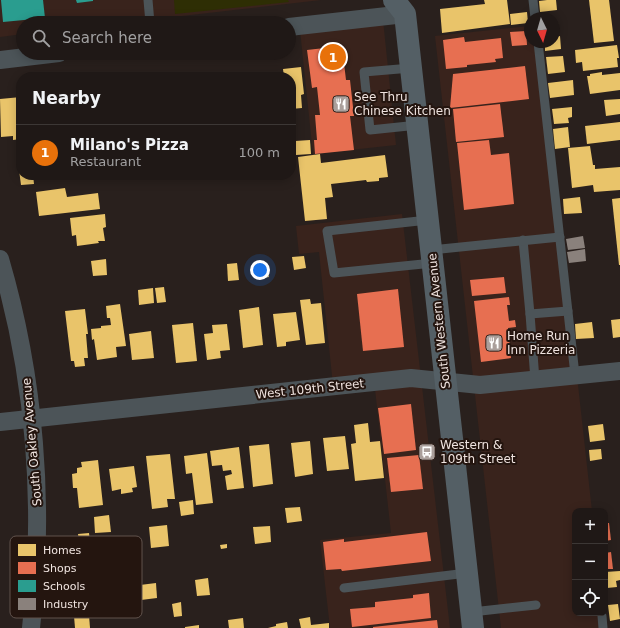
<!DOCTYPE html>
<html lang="en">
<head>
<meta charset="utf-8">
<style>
  :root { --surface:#1f1816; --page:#27211f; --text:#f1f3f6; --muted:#a1a0a1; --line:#3c3735; --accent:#aa9f9b }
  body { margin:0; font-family:"DejaVu Sans",sans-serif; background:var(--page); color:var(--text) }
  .controls { position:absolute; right:12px; bottom:12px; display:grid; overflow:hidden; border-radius:8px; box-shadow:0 2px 10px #0003 }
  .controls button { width:36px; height:36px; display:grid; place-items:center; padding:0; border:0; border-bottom:1px solid var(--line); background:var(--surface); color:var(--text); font:20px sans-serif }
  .compass { position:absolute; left:524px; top:12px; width:36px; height:36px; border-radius:50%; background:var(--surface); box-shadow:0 2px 10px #0003; rotate:175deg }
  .you { position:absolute; left:260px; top:270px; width:14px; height:14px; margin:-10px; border:3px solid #fff; border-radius:50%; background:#1a73e8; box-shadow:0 0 0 6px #1a73e833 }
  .badge { display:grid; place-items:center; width:26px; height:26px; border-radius:50%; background:var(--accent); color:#fff; font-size:13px; font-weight:700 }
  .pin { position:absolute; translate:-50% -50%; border:2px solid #fff; box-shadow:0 1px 4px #0006 }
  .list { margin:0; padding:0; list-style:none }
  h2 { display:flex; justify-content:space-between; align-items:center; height:52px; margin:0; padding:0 16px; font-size:17px }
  h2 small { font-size:13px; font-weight:400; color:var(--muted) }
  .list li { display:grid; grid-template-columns:26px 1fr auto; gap:12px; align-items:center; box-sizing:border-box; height:56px; padding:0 16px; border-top:1px solid var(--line) }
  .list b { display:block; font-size:15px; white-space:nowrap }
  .list p { margin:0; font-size:13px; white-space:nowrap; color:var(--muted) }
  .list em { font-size:13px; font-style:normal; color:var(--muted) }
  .icon { flex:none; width:22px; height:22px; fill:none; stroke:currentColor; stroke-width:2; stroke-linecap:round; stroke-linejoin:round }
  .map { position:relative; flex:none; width:620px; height:628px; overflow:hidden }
  .search { position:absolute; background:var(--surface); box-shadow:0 2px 10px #0003; left:16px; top:16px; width:280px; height:44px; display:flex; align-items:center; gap:10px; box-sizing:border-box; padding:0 14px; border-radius:22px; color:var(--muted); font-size:15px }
  .panel { position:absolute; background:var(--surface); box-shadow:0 2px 10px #0003; left:16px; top:72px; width:280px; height:108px; border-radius:16px }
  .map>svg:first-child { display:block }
  .built { fill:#39231c }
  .green { fill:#2e2e04 }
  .homes { fill:#e9c46a }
  .shops { fill:#e76f51 }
  .schools { fill:#2a9d8f }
  .industry { fill:#8a817c }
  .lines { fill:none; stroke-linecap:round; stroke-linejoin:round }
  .service { stroke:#4c5458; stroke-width:9 }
  .minor { stroke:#4c5458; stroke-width:18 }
  .secondary { stroke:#545f65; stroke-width:22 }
  .labels { text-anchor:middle; stroke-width:4; stroke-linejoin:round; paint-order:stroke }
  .poi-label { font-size:12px; fill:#efe3df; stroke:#24150f; text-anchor:start }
  .street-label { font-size:12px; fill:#efe3df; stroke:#24150f }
  .key { fill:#24150f; stroke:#61534d; stroke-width:1 }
  .key-label { font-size:11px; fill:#efe3df }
</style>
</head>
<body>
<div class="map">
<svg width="620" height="628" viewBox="0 0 620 628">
  <rect width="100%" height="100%" fill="#29201d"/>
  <g class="built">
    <path d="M0,0H321L121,23H23V34L0,37Z"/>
    <path d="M383,20L396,145L313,154L300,30Z"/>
    <path d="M530,26V42H540L592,511H575V613H603L605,628H501L435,36Z"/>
    <path d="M402,214L450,628H330L320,540L391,533L374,380L333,385L319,252L299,254L296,226Z"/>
  </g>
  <path class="green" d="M174,0H288L289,2L175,14Z"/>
  <g class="homes">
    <path d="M484,0H507L510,24L442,33L440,9L485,4Z"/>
    <path d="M547,0H556L557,10L540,12L539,1Z"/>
    <path d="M589,0H609L614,41L594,43Z"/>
    <path d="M527,12L528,23L511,25L510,14Z"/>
    <path d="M554,23H558L559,33L554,34Z"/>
    <path d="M560,36L561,49L545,51V42H554V37Z"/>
    <path d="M617,45L619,58H617L618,67L583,71L582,62L576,63L575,50Z"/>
    <path d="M563,56L565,72L548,74L546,57Z"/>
    <path d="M301,67L304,94L301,95L302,108L291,109V77H284L283,69Z"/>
    <path d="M602,72V75L620,73V90L590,94L587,76H590V74Z"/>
    <path d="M190,73V77H173V75Z"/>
    <path d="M268,74V77H249V76Z"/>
    <path d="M573,80L574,95L550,98L548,83Z"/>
    <path d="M21,97V139L13,140V136L1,137L0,99Z"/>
    <path d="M620,99V114L606,116L604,100Z"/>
    <path d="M572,107V117L568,118L569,123L554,124L552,109Z"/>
    <path d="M620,122V140L587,144L585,126Z"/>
    <path d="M568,127L570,147L555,149L553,129Z"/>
    <path d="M310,140L311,154L296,155L295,141Z"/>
    <path d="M590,146L593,165H595V169L620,167V190L594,192L593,185L572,188L568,148Z"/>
    <path d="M320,154L321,163L385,155L388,177L379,178V181L367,182L366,180L331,184L333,197L325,198L327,219L305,221L298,157Z"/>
    <path d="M19,170H21V175H33L34,184L21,185Z"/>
    <path d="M65,188L67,197L98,193L100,209L39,216L36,192Z"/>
    <path d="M580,197L582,213L564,214L563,199Z"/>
    <path d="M620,198V265H619L612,199Z"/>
    <path d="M105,214L106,227L103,228L105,241H98L99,243L77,246L76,235L72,236L70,218Z"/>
    <path d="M304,256L306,268L294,270L292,257Z"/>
    <path d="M106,259L107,275L93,276L91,261Z"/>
    <path d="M237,263L239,280L228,281L227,264Z"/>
    <path d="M267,263L269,277L259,279L258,264Z"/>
    <path d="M164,287L166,302L157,303L155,288Z"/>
    <path d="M153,288L154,303L139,305L138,290Z"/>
    <path d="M310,299L311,304L321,303L325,343L306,345L300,300Z"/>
    <path d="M120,304L126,346L116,347L117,357L97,360L94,339L92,340L91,329L101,328V326L111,325L110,318H107L106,306Z"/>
    <path d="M259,307L263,345L243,348L239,310Z"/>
    <path d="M85,309L88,334H86L88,358H84L85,366L75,367L74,361H71L65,311Z"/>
    <path d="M296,312L300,340L286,342V346L277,347L273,314Z"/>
    <path d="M620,319V337L613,338L611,320Z"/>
    <path d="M592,322L594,338L576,339L575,324Z"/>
    <path d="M193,323L197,361L176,363L172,325Z"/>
    <path d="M227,324L230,350L220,351L221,358L207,360L204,334L213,333L212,325Z"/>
    <path d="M151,331L154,358L132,360L129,334Z"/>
    <path d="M368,423L370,442L380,441L384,478L355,481L351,444L356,443L354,425Z"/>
    <path d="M603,424L605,440L590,442L588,426Z"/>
    <path d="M345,436L349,469L327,471L323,438Z"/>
    <path d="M310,441L313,474L295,477L291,443Z"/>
    <path d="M269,444L273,484L253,487L249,446Z"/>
    <path d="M239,447L244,488L227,490L225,476L232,474L231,470L223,471L222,465L212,466L210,451Z"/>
    <path d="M601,449L602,459L590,461L589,450Z"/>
    <path d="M207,453L213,503L196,505L192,473L186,474L184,456Z"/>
    <path d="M170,454L175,499H167L168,507L152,509L146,456Z"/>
    <path d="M98,460L103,505L79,508L77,488H73L72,474L77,473V468L82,467L81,462Z"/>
    <path d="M134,466L137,487L132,488L133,492L121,494V489L112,491L109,469Z"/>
    <path d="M193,500L194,514L181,516L179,502Z"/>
    <path d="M300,507L302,521L287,523L285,508Z"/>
    <path d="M109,515L111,532L95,533L94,517Z"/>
    <path d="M167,525L169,546L151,548L149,527Z"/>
    <path d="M270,526L271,542L255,544L253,527Z"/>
    <path d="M89,533L93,567L69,569L66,543L79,541L78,534Z"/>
    <path d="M227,544V548L221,549L220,545Z"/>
    <path d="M620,571V580L616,581L617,587L607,588L605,572Z"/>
    <path d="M208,578L210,595L197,596L195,580Z"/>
    <path d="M156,583L157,598L141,600L140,585Z"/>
    <path d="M181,602L182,616L174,617L172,604Z"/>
    <path d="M618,604L620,619L610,621L608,605Z"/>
    <path d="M89,615L90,628H75L74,616Z"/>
    <path d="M310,617L311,625L329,623V628H301L299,619Z"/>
    <path d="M243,618L244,628H229L228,620Z"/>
    <path d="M287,622L288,628H268L276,626V624Z"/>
    <path d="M199,625V628H185V627Z"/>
  </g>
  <g class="shops">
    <path d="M526,31L527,45L512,46L510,32Z"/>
    <path d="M464,37L465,42L501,38L503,58L495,59L496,62L467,65V67L446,69L443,40Z"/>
    <path d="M342,46L346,80H350L354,116H350L354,150L315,154L314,140H317L315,115H320L317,87L312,88L307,50Z"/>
    <path d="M525,66L529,99L450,108L453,74Z"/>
    <path d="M500,104L504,137L456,142L453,109Z"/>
    <path d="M489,140L491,155L509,153L514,204L464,210L457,143Z"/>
    <path d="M504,277L506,293L472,296L470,280Z"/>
    <path d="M398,289L404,347L363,351L357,294Z"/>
    <path d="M509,297L510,305H507L509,321L515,320L516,327L508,328L511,358L481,362L474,301Z"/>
    <path d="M411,404L416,450L384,454L378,408Z"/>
    <path d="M419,455L423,489L391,492L387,458Z"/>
    <path d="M605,523H609L611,540L605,541Z"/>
    <path d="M427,532L431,561L342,571L341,569L326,570L323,542L344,539V542Z"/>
    <path d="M611,552L613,569H605V553Z"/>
    <path d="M429,593L431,618L352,627L350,609L375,607V602L413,598V595Z"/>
    <path d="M437,620L438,628H373V627Z"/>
  </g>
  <g class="schools">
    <path d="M1,0H43L45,18L3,22Z"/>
    <path d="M76,0H93V1L77,3Z"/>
  </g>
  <g class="industry">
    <path d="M583,236L585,248L568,250L566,239Z"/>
    <path d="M585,249L586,261L569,263L567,252Z"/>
  </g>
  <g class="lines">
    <g class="service">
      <path d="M148,0L150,23"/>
      <path d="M533,0L535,18"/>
      <path d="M538,42L575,375"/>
      <path d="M411,68L364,72L370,130L418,125"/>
      <path d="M428,220L327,231L334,273L433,263"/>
      <path d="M523,240L530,314"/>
      <path d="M431,250L560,237"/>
      <path d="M535,380L530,314L568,311"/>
      <path d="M344,588L467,573"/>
      <path d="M472,612L536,605"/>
      <path d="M602,616L603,628"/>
    </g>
    <g class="minor">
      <path d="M289,27L405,14"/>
      <path d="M0,60L59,53"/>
      <path d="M0,259C35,378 45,505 31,628"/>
      <path d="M0,422L411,378L480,385L620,371"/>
    </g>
    <path class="secondary" d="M394,0L405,14L473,628"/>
  </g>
  <defs>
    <symbol id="restaurant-square" viewBox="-11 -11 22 22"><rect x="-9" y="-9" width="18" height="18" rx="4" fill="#aa9f9b" stroke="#24150f"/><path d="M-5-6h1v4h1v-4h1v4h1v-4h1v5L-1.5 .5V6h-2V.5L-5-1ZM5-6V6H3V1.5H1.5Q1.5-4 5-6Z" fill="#fff"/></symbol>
    <symbol id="bus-square" viewBox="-11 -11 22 22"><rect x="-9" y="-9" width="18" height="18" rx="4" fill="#aa9f9b" stroke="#24150f"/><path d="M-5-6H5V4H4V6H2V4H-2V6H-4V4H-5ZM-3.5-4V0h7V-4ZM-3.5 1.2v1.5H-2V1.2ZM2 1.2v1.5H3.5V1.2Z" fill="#fff"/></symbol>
  </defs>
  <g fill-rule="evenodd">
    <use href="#restaurant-square" x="331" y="94" width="20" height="20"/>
    <use href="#restaurant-square" x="484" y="333" width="20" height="20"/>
    <use href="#bus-square" x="417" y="442" width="20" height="20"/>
  </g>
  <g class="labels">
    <g class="poi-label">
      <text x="354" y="101">See Thru<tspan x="354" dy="14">Chinese Kitchen</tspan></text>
      <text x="507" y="340">Home Run<tspan x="507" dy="14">Inn Pizzeria</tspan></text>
      <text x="440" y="449">Western &amp;<tspan x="440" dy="14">109th Street</tspan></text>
    </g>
    <g class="street-label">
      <text transform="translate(439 321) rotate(-96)" y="4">South Western Avenue</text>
      <text transform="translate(310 389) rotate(-6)" y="4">West 109th Street</text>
      <text transform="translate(32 442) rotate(-95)" y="4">South Oakley Avenue</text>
    </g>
  </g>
  <rect x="10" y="536" width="132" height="82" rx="6" class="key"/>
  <rect x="18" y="544" width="18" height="12" fill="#e9c46a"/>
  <rect x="18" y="562" width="18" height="12" fill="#e76f51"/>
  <rect x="18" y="580" width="18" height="12" fill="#2a9d8f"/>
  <rect x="18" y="598" width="18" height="12" fill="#8a817c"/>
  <g class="key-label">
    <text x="43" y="554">Homes</text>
    <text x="43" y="572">Shops</text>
    <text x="43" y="590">Schools</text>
    <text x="43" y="608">Industry</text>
  </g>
</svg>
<div class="controls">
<button>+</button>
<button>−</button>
<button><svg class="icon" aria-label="locate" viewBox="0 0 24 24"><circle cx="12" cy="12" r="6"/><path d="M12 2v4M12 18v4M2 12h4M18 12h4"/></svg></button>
</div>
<svg class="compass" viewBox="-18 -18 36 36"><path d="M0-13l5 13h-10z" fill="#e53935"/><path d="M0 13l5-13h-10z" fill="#a1a0a1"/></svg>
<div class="you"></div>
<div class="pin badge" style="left:333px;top:57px;background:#e8710a">1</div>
<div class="search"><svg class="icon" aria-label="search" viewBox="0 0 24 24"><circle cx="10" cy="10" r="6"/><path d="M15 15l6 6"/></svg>Search here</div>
<section class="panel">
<h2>Nearby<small></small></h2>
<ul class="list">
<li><span class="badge" style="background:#e8710a">1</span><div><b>Milano's Pizza</b><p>Restaurant</p></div><em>100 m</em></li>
</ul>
</section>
</div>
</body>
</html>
